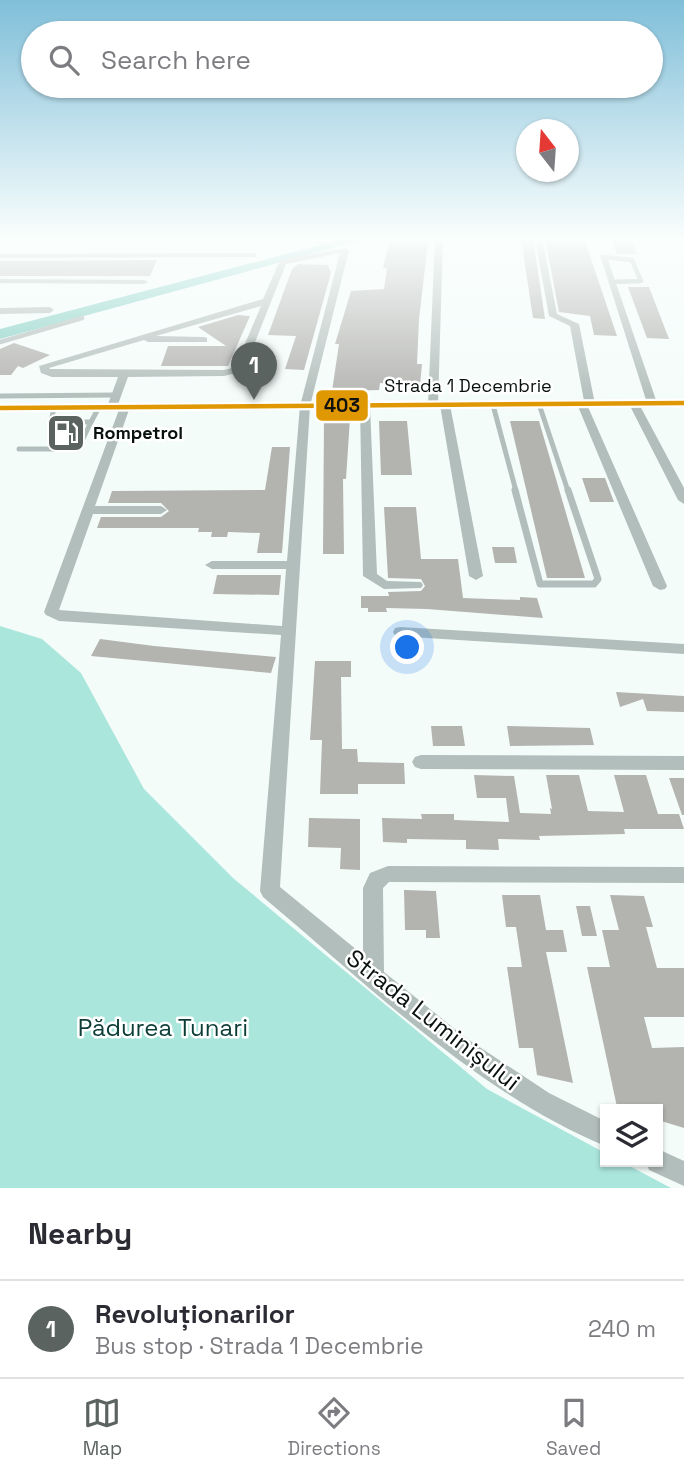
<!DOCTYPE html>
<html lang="en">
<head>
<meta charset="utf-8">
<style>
  :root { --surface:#fff; --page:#f2f2f3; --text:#2b2b33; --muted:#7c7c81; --line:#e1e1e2; --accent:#5b6361 }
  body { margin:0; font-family:"Space Grotesk",sans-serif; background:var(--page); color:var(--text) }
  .controls { position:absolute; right:21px; bottom:21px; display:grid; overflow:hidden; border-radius:0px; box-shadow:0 2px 5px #0004 }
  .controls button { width:63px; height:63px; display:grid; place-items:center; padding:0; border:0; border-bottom:2px solid var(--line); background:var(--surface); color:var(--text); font:35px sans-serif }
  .compass { position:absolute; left:516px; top:119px; width:63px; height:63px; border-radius:50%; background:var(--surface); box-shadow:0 2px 5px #0004; rotate:343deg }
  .you { position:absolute; left:408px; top:648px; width:24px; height:24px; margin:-18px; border:5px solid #fff; border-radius:50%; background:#1a73e8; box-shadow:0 0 0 10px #1a73e833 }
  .badge { display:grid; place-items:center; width:46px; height:46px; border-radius:50%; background:var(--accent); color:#fff; font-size:23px; font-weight:700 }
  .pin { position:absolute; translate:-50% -58px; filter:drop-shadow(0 2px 4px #0008) }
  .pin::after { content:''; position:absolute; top:37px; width:24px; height:21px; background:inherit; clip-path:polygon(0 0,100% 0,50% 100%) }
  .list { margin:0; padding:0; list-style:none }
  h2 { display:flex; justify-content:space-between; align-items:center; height:91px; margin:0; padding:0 28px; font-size:30px }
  h2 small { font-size:23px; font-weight:400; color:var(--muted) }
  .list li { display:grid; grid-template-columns:46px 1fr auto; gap:21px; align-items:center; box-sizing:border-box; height:98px; padding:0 28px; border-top:2px solid var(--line) }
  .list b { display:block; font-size:26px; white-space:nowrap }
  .list p { margin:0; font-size:23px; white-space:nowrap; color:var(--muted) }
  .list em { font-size:23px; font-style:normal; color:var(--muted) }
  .icon { flex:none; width:38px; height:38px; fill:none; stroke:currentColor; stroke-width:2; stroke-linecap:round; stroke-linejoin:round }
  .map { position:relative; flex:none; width:684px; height:1188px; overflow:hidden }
  .search { position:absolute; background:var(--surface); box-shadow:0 2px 5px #0004; left:21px; right:21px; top:21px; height:77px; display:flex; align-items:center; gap:18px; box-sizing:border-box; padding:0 24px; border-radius:38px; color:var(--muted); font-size:26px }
  .sheet { height:189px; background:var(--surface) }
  nav { display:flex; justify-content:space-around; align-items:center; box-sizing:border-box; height:98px; border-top:2px solid var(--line); background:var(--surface); font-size:19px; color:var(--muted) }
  nav a { display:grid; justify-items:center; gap:4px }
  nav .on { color:var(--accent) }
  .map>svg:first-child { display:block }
  .forest { fill:#aae6dc }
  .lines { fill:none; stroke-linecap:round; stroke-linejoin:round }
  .river { fill:#84cfc3; fill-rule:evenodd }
  .building { fill:#b3b3b0 }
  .service-far2 { stroke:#b2bebb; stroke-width:4.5 }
  .service-far1 { stroke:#b2bebb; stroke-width:5 }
  .service { stroke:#b2bebb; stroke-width:7 }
  .minor { fill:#b2bebb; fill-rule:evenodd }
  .secondary { fill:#aebcba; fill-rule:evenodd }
  .bus-1-casing { stroke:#fff; stroke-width:9 }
  .bus-1 { stroke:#df9702; stroke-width:4.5 }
  .labels { text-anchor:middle; stroke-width:5; stroke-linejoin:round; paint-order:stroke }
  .far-street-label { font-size:18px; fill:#09110f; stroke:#fff }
  .far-poi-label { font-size:18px; font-weight:bold; fill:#09110f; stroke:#fff; text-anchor:start }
  .near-street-label { font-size:24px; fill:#09110f; stroke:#fff }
  .near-park-label { font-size:24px; fill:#0d3d37; stroke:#fff }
  .line-badge { stroke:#fff; stroke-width:2.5 }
  .pale-badge-label { font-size:19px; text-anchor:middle; font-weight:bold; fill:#111 }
</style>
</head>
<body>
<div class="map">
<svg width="684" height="1188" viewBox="0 0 684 1188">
  <rect width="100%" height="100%" fill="#f4fcfa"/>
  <path class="forest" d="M0,626L42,639L81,673L144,789L233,878L487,1089L605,1153V1162H622L671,1188H0Z"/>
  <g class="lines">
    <path class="river" d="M347,238H369L0,339V329Z"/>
  </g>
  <g class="building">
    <path d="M521,238H533L545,319L533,318Z"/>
    <path d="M545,238H584L617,336L594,335L590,316L559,312Z"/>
    <path d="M611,238H630L637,254H617Z"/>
    <path d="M390,241L428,242L419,319L417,364H422L420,385L380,383L379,390L332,391L339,344H335L351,291L384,289L387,268H383Z"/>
    <path d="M157,260L150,276H0V261Z"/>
    <path d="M298,264L328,265L331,273L304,370L285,369L296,336L268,335L292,269Z"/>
    <path d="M628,287H649L669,339L647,338Z"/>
    <path d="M238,315L250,316L228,366H161L168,346H226L198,327Z"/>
    <path d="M14,343L50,355L23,368L18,366L11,375H0V349Z"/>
    <path d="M324,418H350L346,479H343L344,554H323Z"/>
    <path d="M379,421H407L412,475H381Z"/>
    <path d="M510,421H539L585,578H547Z"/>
    <path d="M272,447H290L282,553H257L260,533L228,532L227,537H211L212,532H198L199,528H97L101,517H161L169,511L161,503H108L112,491L265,490Z"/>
    <path d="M582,478H605L614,502H590Z"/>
    <path d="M384,507H416L421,559H458L463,598L520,600V597L537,598L543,618L427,609L386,608L387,612H368V608H361V596H389L388,592L421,591L425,586L421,579L388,578Z"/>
    <path d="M492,547H514L517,563H495Z"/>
    <path d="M217,575H281L279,595L213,594Z"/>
    <path d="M100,639L154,646L276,657L271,673L91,656Z"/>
    <path d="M315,661H351V677H341L342,749H357L358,762L404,763L405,784H358V794H320L322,740H310Z"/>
    <path d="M616,692L684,696V712L647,711L643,699L620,707Z"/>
    <path d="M431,726H462L465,746H433Z"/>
    <path d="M507,726L590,728L594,745L510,746Z"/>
    <path d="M474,775L514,776L520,813L551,814L550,808L552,809L546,775H579L588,811L624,812L614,775H646L658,814H679L684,829H624L625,834L539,836L540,840L498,839L499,850L466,849V840L407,839V843L383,842L382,818L422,819L421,814H454V820L509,822L506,798H477Z"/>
    <path d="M669,778H684V815H682Z"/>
    <path d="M309,818L360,819V870L340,869L341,848L308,847Z"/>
    <path d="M404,890L436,891L440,938H426V930H405Z"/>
    <path d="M502,895H540L546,930H563L567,952H546L573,1083L537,1075L533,1048H519L507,967H522L516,927H506Z"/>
    <path d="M610,895L644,896L653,927H646L657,968H684V1017H644L652,1048L684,1047V1128L658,1120V1109L617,1107L587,967H610L602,930H619Z"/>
    <path d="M576,906H590L597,936H582Z"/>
  </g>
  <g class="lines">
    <g class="service-far2">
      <path d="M603,257L632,260L641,281L611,282"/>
      <path d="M0,342L82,318"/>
    </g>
    <g class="service-far1">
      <path d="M0,396L116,395"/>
      <path d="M539,404L568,491"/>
      <path d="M493,405L516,491"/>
      <path d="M54,408L51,422H91L99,407"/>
      <path d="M19,449H78L91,422"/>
    </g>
    <path class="service" d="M515,490L540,584H594L598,579L568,490"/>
    <g class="minor">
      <path d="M435,238H443L438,405L433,408L428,405Z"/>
      <path d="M535,238H542L557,314L579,324L595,404L588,407L667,586L665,589L660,590L653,586L577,404L584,401L570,326L549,316Z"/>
      <path d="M345,248L349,250L310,406L280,887L363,955V888L370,873L388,866L684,867V883L389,882L383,888L384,972L466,1038L549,1093L605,1121V1146C478,1093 368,985 263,897L260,891L281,635L59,621L46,615L44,612L120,407L125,404L130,407L95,506H161L167,510L161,514H93L59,610L282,626L286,569H212L205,565L212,561H287L300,406L340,253L286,264L248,360L240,372L224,376L128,377L117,407L112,410L107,407L118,377H52L41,373L39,366L263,299L280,260ZM261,306L238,360L232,368L224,370L50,369L49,368L144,340L148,342H207V338L204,337L156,336Z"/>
      <path d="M256,253V257H253L0,258V254Z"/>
      <path d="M600,255L607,257L657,403L656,405L652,406L647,403Z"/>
      <path d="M0,279L144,280L148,282L144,284L0,283Z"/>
      <path d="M0,308L50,307L54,310L50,313L0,314Z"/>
      <path d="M634,401L639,404L684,488V504L678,500L629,404Z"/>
      <path d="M445,402L450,405L483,576L476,580L469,576L440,405Z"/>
      <path d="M365,403L370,406L377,574L387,581L421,582L423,585L421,588L384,589L363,576L360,406Z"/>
      <path d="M400,627L684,644V654L395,636L393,632L395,628Z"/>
      <path d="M421,755L684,756V770L421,769L415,767L412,762L415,757Z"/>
      <path d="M658,1149L684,1161V1186L649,1170L646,1162H658Z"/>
    </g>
    <path class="secondary" d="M684,399V407L0,412V404Z"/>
    <defs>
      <path id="bus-1" d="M0,408L684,403"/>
    </defs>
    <use href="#bus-1" class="bus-1-casing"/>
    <use href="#bus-1" class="bus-1"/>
  </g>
  <linearGradient id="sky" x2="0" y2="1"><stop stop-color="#80bfd9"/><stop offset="0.59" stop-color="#fafefd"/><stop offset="1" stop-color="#fafefd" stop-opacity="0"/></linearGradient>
  <rect width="684" height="404" fill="url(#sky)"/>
  <defs>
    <symbol id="fuel-square" viewBox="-11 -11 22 22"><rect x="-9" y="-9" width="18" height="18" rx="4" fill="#5b6361" stroke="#fff"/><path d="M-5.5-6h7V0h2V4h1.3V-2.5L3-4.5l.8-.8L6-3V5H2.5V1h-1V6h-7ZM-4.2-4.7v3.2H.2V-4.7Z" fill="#fff"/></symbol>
  </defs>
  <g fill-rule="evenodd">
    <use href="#fuel-square" x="44" y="411" width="44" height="44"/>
  </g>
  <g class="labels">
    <g class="far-street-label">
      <text x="468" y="392">Strada 1 Decembrie</text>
    </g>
    <g class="far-poi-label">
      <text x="93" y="439">Rompetrol</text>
    </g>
    <g class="near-street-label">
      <text transform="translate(433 1020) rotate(38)" y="8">Strada Luminișului</text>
    </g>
    <g class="near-park-label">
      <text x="163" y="1036">Pădurea Tunari</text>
    </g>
  </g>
  <rect class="line-badge" x="315" y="389" width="54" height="33" rx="7" fill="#df9702"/>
  <g class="pale-badge-label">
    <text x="342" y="412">403</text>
  </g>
</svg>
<div class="controls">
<button><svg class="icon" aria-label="layers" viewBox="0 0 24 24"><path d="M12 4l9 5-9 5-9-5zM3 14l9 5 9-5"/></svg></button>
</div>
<svg class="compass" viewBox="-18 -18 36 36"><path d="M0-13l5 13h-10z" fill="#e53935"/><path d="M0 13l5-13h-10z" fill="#7c7c81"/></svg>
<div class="you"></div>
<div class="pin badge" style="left:254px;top:400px">1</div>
<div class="search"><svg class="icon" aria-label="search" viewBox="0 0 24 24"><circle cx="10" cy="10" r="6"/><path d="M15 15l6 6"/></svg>Search here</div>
</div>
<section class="sheet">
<h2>Nearby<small></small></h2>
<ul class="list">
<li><span class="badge">1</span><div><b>Revoluționarilor</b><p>Bus stop · Strada 1 Decembrie</p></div><em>240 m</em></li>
</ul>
</section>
<nav>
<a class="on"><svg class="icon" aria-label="map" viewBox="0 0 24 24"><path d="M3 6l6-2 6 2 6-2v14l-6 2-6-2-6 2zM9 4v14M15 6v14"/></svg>Map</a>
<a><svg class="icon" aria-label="directions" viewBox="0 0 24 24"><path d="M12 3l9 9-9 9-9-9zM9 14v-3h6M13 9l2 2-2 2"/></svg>Directions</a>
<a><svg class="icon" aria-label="saved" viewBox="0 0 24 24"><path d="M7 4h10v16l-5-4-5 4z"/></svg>Saved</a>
</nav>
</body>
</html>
